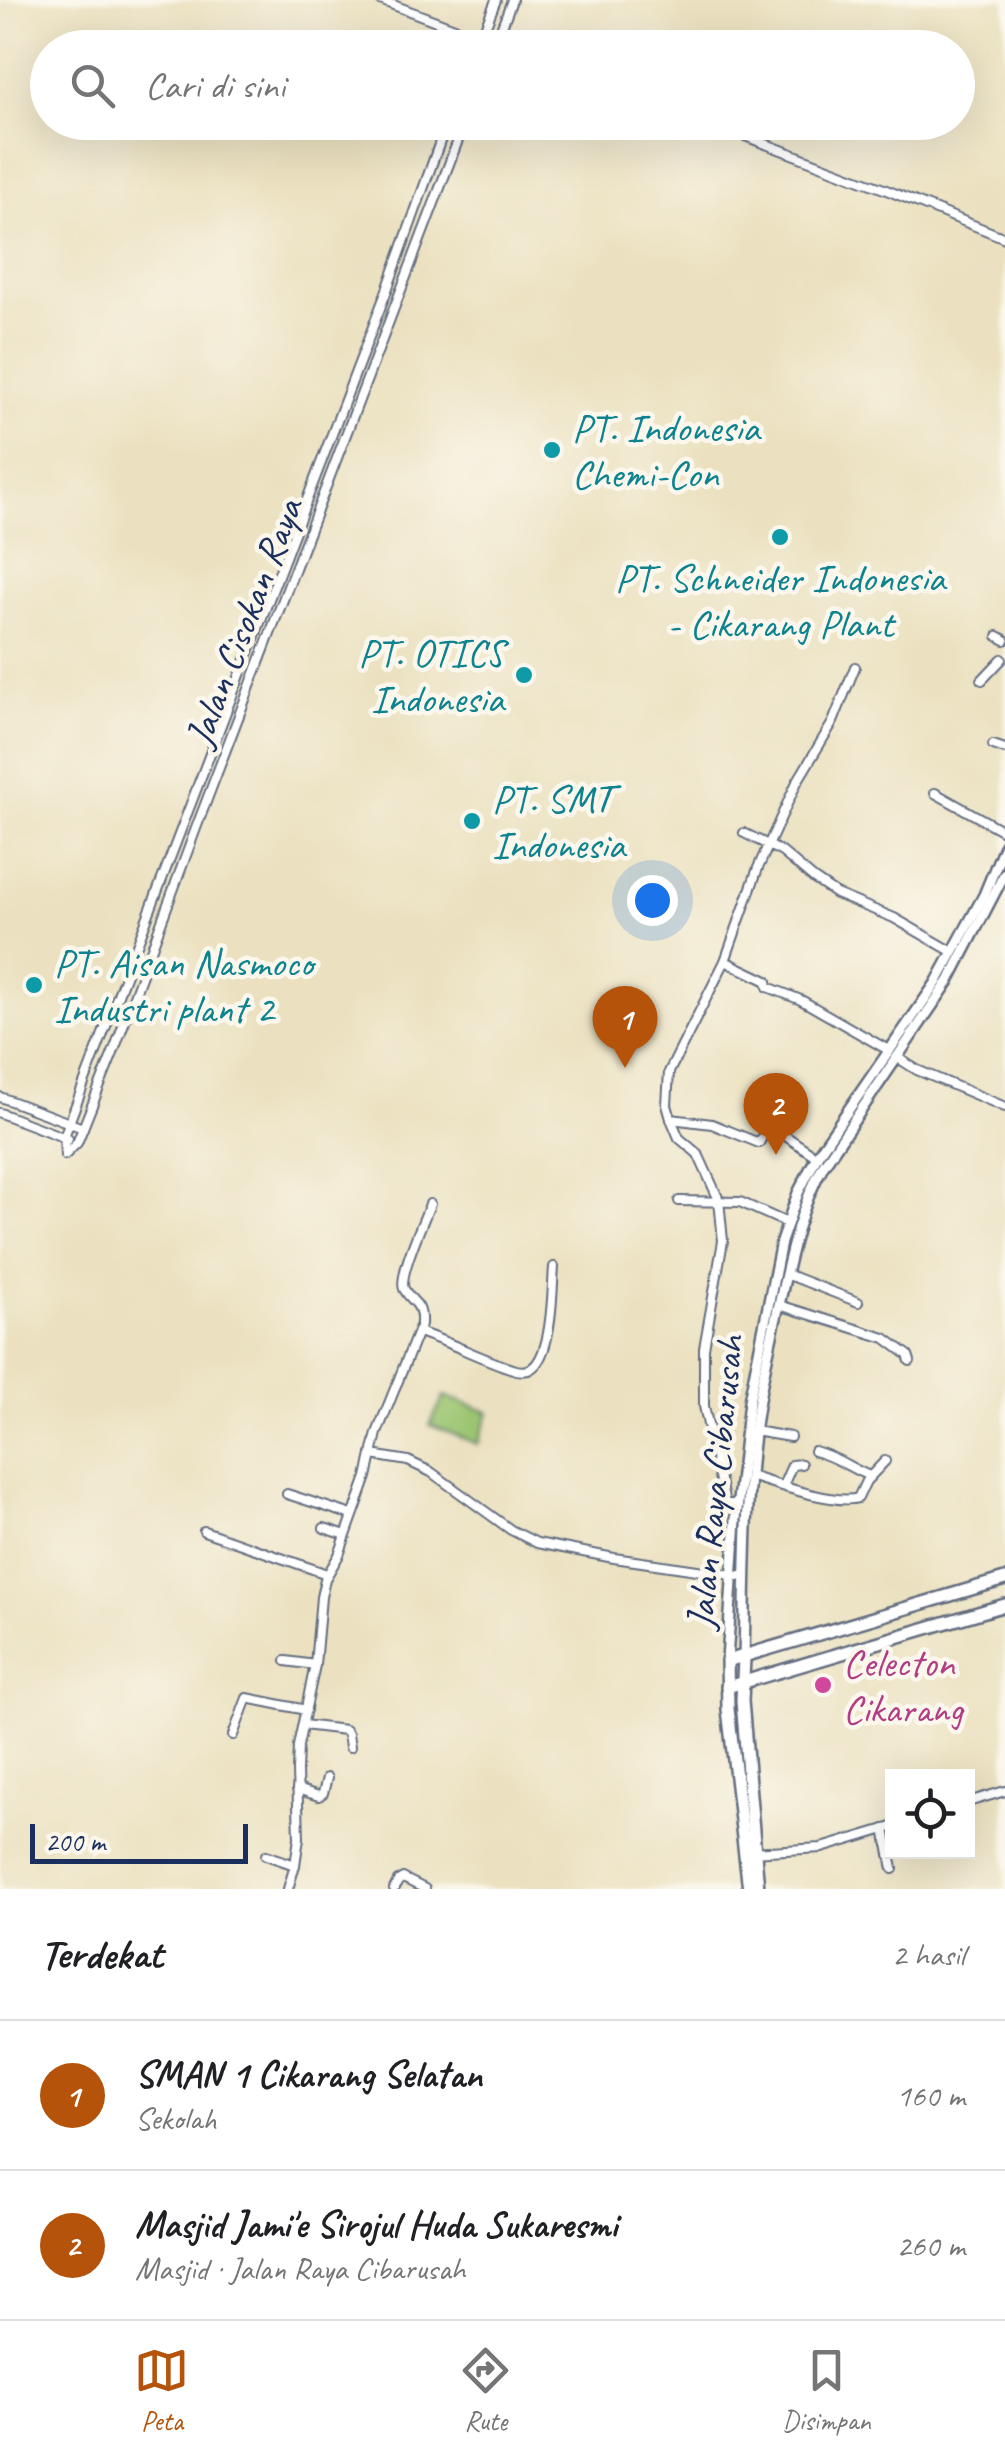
<!DOCTYPE html>
<html lang="id">
<head>
<meta charset="utf-8">
<style>
  :root { --surface:#fff; --page:#f2f2f2; --text:#202124; --muted:#757577; --line:#e0e0e0; --accent:#b45309 }
  body { margin:0; font-family:Caveat,sans-serif; background:var(--page); color:var(--text) }
  .controls { position:absolute; right:30px; bottom:30px; display:grid; overflow:hidden; border-radius:0px; box-shadow:0 10px 40px #0002 }
  .controls button { width:90px; height:90px; display:grid; place-items:center; padding:0; border:0; border-bottom:2px solid var(--line); background:var(--surface); color:var(--text); font:50px sans-serif }
  .scale { position:absolute; left:30px; bottom:25px; width:218px; box-sizing:border-box; padding-left:10px; border:5px solid #1b2f5e; border-top:0; font-size:28px; line-height:35px; white-space:nowrap; color:#1b2f5e; -webkit-text-stroke:8px #fbf7ec; paint-order:stroke }
  .you { position:absolute; left:652px; top:900px; width:35px; height:35px; margin:-25px; border:8px solid #fff; border-radius:50%; background:#1a73e8; box-shadow:0 0 0 15px #1a73e833 }
  .badge { display:grid; place-items:center; width:65px; height:65px; border-radius:50%; background:var(--accent); color:#fff; font-size:32px; font-weight:700 }
  .pin { position:absolute; translate:-50% -82px; filter:drop-shadow(0 2px 5px #0008) }
  .pin::after { content:''; position:absolute; top:52px; width:35px; height:30px; background:inherit; clip-path:polygon(0 0,100% 0,50% 100%) }
  .list { margin:0; padding:0; list-style:none }
  h2 { display:flex; justify-content:space-between; align-items:center; height:130px; margin:0; padding:0 40px; font-size:42px }
  h2 small { font-size:32px; font-weight:400; color:var(--muted) }
  .list li { display:grid; grid-template-columns:65px 1fr auto; gap:30px; align-items:center; box-sizing:border-box; height:150px; padding:0 40px; border-top:2px solid var(--line) }
  .list b { display:block; font-size:38px; white-space:nowrap }
  .list p { margin:0; font-size:32px; white-space:nowrap; color:var(--muted) }
  .list em { font-size:32px; font-style:normal; color:var(--muted) }
  .icon { flex:none; width:55px; height:55px; fill:none; stroke:currentColor; stroke-width:2; stroke-linecap:round; stroke-linejoin:round }
  .map { position:relative; flex:none; width:1005px; height:1889px; overflow:hidden }
  .search { position:absolute; background:var(--surface); box-shadow:0 10px 40px #0002; left:30px; right:30px; top:30px; height:110px; display:flex; align-items:center; gap:25px; box-sizing:border-box; padding:0 35px; border-radius:55px; color:var(--muted); font-size:38px }
  .sheet { height:430px; background:var(--surface) }
  nav { display:flex; justify-content:space-around; align-items:center; box-sizing:border-box; height:140px; border-top:2px solid var(--line); background:var(--surface); font-size:28px; color:var(--muted) }
  nav a { display:grid; justify-items:center; gap:5px }
  nav .on { color:var(--accent) }
  .map>svg:first-child { display:block }
  .green { fill:#9bc571; stroke:#5b7a68; stroke-width:2.5 }
  .lines { fill:none; stroke-linecap:round; stroke-linejoin:round }
  .minor-casing { stroke:#646d80; stroke-width:12 }
  .tertiary-casing { stroke:#646d80; stroke-width:14 }
  .primary-casing { stroke:#646d80; stroke-width:16 }
  .minor { stroke:#fff; stroke-width:8 }
  .tertiary { stroke:#fff; stroke-width:9 }
  .primary { stroke:#fff; stroke-width:11 }
  .culture-dot { fill:#0f9aa8; stroke:#fbf7ec; stroke-width:4 }
  .hotel-dot { fill:#d1479c; stroke:#fbf7ec; stroke-width:4 }
  .labels { text-anchor:middle; stroke-width:9; stroke-linejoin:round; paint-order:stroke }
  .culture-label { font-size:40px; fill:#0d838f; stroke:#fbf7ec; text-anchor:start }
  .street-label { font-size:40px; fill:#1b2f5e; stroke:#fbf7ec }
  .hotel-label { font-size:40px; fill:#b23c85; stroke:#fbf7ec; text-anchor:start }
</style>
</head>
<body>
<div class="map">
<svg width="1005" height="1889" viewBox="0 0 1005 1889">
  <rect width="100%" height="100%" fill="#fbf7ec"/>
  <filter id="ink" filterUnits="userSpaceOnUse"><feTurbulence type="fractalNoise" baseFrequency=".01" numOctaves="2"/><feDisplacementMap in="SourceGraphic" scale="20" xChannelSelector="R" yChannelSelector="G"/><feConvolveMatrix kernelMatrix="1 2 1 2 8 2 1 2 1" color-interpolation-filters="sRGB"/></filter>
  <filter id="wash" filterUnits="userSpaceOnUse"><feTurbulence type="fractalNoise" baseFrequency=".0048" numOctaves="4" result="noise"/><feDisplacementMap in="SourceGraphic" scale="40" xChannelSelector="R" yChannelSelector="G"/><feGaussianBlur stdDeviation="2.25" result="paint"/><feColorMatrix in="noise" values="0 0 0 0 0 0 0 0 0 0 0 0 0 0 0 0 0 1.4 0 .05"/><feComposite in="paint" operator="in"/></filter>
  <g filter="url(#wash)">
    <rect width="100%" height="100%" fill="#ebe1c0"/>
    <path class="green" d="M444,1396L489,1412L478,1444L430,1425Z"/>
  </g>
  <g filter="url(#ink)">
    <g class="lines">
      <defs>
        <g id="minor">
          <path d="M380,0L508,48"/>
          <path d="M494,47L512,0"/>
          <path d="M477,48L496,0"/>
          <path d="M708,122L884,189L1005,238"/>
          <path d="M998,636L1005,640"/>
          <path d="M982,680L1002,659"/>
          <path d="M993,745L1005,749"/>
          <path d="M935,793L1005,832"/>
          <path d="M744,833L782,852L814,879L836,894L894,918L953,952"/>
          <path d="M725,961L767,981L768,987L801,1000L890,1051"/>
          <path d="M898,1058L917,1070L1005,1107"/>
          <path d="M0,1097L83,1128"/>
          <path d="M0,1113L68,1139"/>
          <path d="M671,1119L712,1124L759,1143L769,1125L817,1157"/>
          <path d="M65,1155L77,1143L113,1053L198,823L465,122"/>
          <path d="M65,1155L64,1137L69,1123L387,290L447,122"/>
          <path d="M679,1201L740,1202L787,1223"/>
          <path d="M786,1274L858,1302"/>
          <path d="M779,1305L885,1338L908,1355L910,1361"/>
          <path d="M418,1332C450,1342 481,1359 513,1369C518,1371 523,1371 528,1370C553,1361 552,1289 554,1267"/>
          <path d="M754,1431L790,1437"/>
          <path d="M814,1451C838,1457 849,1468 870,1476"/>
          <path d="M372,1455L408,1461L431,1472L511,1530L537,1543L614,1558L746,1577"/>
          <path d="M750,1476C775,1484 835,1505 858,1498L866,1481L885,1461"/>
          <path d="M783,1486L792,1465L801,1464"/>
          <path d="M287,1494L352,1515"/>
          <path d="M737,1504H725L704,1406V1348L723,1241L719,1200L698,1154L679,1138L671,1119L667,1105L669,1072L725,961L758,868L797,782L833,722L855,667"/>
          <path d="M324,1528L346,1535"/>
          <path d="M204,1531L327,1574"/>
          <path d="M286,1661L315,1665"/>
          <path d="M303,1725L345,1730L348,1734L350,1747"/>
          <path d="M233,1735L247,1698L306,1710"/>
          <path d="M297,1789L319,1796L323,1793L327,1778"/>
          <path d="M968,1802L1005,1791"/>
          <path d="M885,1829L893,1869"/>
          <path d="M750,1852L822,1848L892,1827"/>
          <path d="M266,1855L295,1865"/>
          <path d="M288,1889L295,1865L299,1838L297,1771L298,1746L315,1665L321,1597L325,1579L339,1555L367,1477L377,1433L421,1324C422,1301 413,1305 404,1289C398,1275 424,1220 430,1204"/>
          <path d="M394,1889L398,1881L403,1878L425,1889"/>
        </g>
        <g id="tertiary">
          <path d="M744,1658C746,1583 745,1508 754,1434C759,1391 769,1347 779,1305C790,1257 799,1209 823,1166L949,981L1005,873"/>
          <path d="M727,1661L736,1519L749,1401L781,1242L798,1193L818,1154L936,983L984,895L1005,844"/>
        </g>
        <g id="primary">
          <path d="M744,1658L742,1701L758,1889"/>
          <path d="M727,1687L1005,1605"/>
          <path d="M749,1889L728,1709L727,1661L1005,1579"/>
        </g>
      </defs>
      <use href="#minor" class="minor-casing"/>
      <use href="#tertiary" class="tertiary-casing"/>
      <use href="#primary" class="primary-casing"/>
      <use href="#minor" class="minor"/>
      <use href="#tertiary" class="tertiary"/>
      <use href="#primary" class="primary"/>
    </g>
  </g>
  <g class="culture-dot">
    <circle cx="552" cy="450" r="10"/>
    <circle cx="780" cy="537" r="10"/>
    <circle cx="524" cy="675" r="10"/>
    <circle cx="472" cy="821" r="10"/>
    <circle cx="34" cy="985" r="10"/>
  </g>
  <circle class="hotel-dot" cx="823" cy="1685" r="10"/>
  <g class="labels">
    <g class="culture-label">
      <text x="572" y="441">PT. Indonesia<tspan x="572" dy="46">Chemi-Con</tspan></text>
      <text x="780" y="591" text-anchor="middle">PT. Schneider Indonesia<tspan x="780" dy="46">- Cikarang Plant</tspan></text>
      <text x="504" y="666" text-anchor="end">PT. OTICS<tspan x="504" dy="46">Indonesia</tspan></text>
      <text x="492" y="812">PT. SMT<tspan x="492" dy="46">Indonesia</tspan></text>
      <text x="54" y="976">PT. Aisan Nasmoco<tspan x="54" dy="46">Industri plant 2</tspan></text>
    </g>
    <g class="street-label">
      <text transform="translate(243 622) rotate(-69)" y="14">Jalan Cisokan Raya</text>
      <text transform="translate(714 1482) rotate(-84)" y="14">Jalan Raya Cibarusah</text>
    </g>
    <g class="hotel-label">
      <text x="843" y="1676">Celecton<tspan x="843" dy="46">Cikarang</tspan></text>
    </g>
  </g>
</svg>
<div class="controls">
<button><svg class="icon" aria-label="locate" viewBox="0 0 24 24"><circle cx="12" cy="12" r="6"/><path d="M12 2v4M12 18v4M2 12h4M18 12h4"/></svg></button>
</div>
<div class="scale">200 m</div>
<div class="you"></div>
<div class="pin badge" style="left:625px;top:1068px">1</div>
<div class="pin badge" style="left:776px;top:1155px">2</div>
<div class="search"><svg class="icon" aria-label="search" viewBox="0 0 24 24"><circle cx="10" cy="10" r="6"/><path d="M15 15l6 6"/></svg>Cari di sini</div>
</div>
<section class="sheet">
<h2>Terdekat<small>2 hasil</small></h2>
<ul class="list">
<li><span class="badge">1</span><div><b>SMAN 1 Cikarang Selatan</b><p>Sekolah</p></div><em>160 m</em></li>
<li><span class="badge">2</span><div><b>Masjid Jami'e Sirojul Huda Sukaresmi</b><p>Masjid · Jalan Raya Cibarusah</p></div><em>260 m</em></li>
</ul>
</section>
<nav>
<a class="on"><svg class="icon" aria-label="map" viewBox="0 0 24 24"><path d="M3 6l6-2 6 2 6-2v14l-6 2-6-2-6 2zM9 4v14M15 6v14"/></svg>Peta</a>
<a><svg class="icon" aria-label="directions" viewBox="0 0 24 24"><path d="M12 3l9 9-9 9-9-9zM9 14v-3h6M13 9l2 2-2 2"/></svg>Rute</a>
<a><svg class="icon" aria-label="saved" viewBox="0 0 24 24"><path d="M7 4h10v16l-5-4-5 4z"/></svg>Disimpan</a>
</nav>
</body>
</html>
